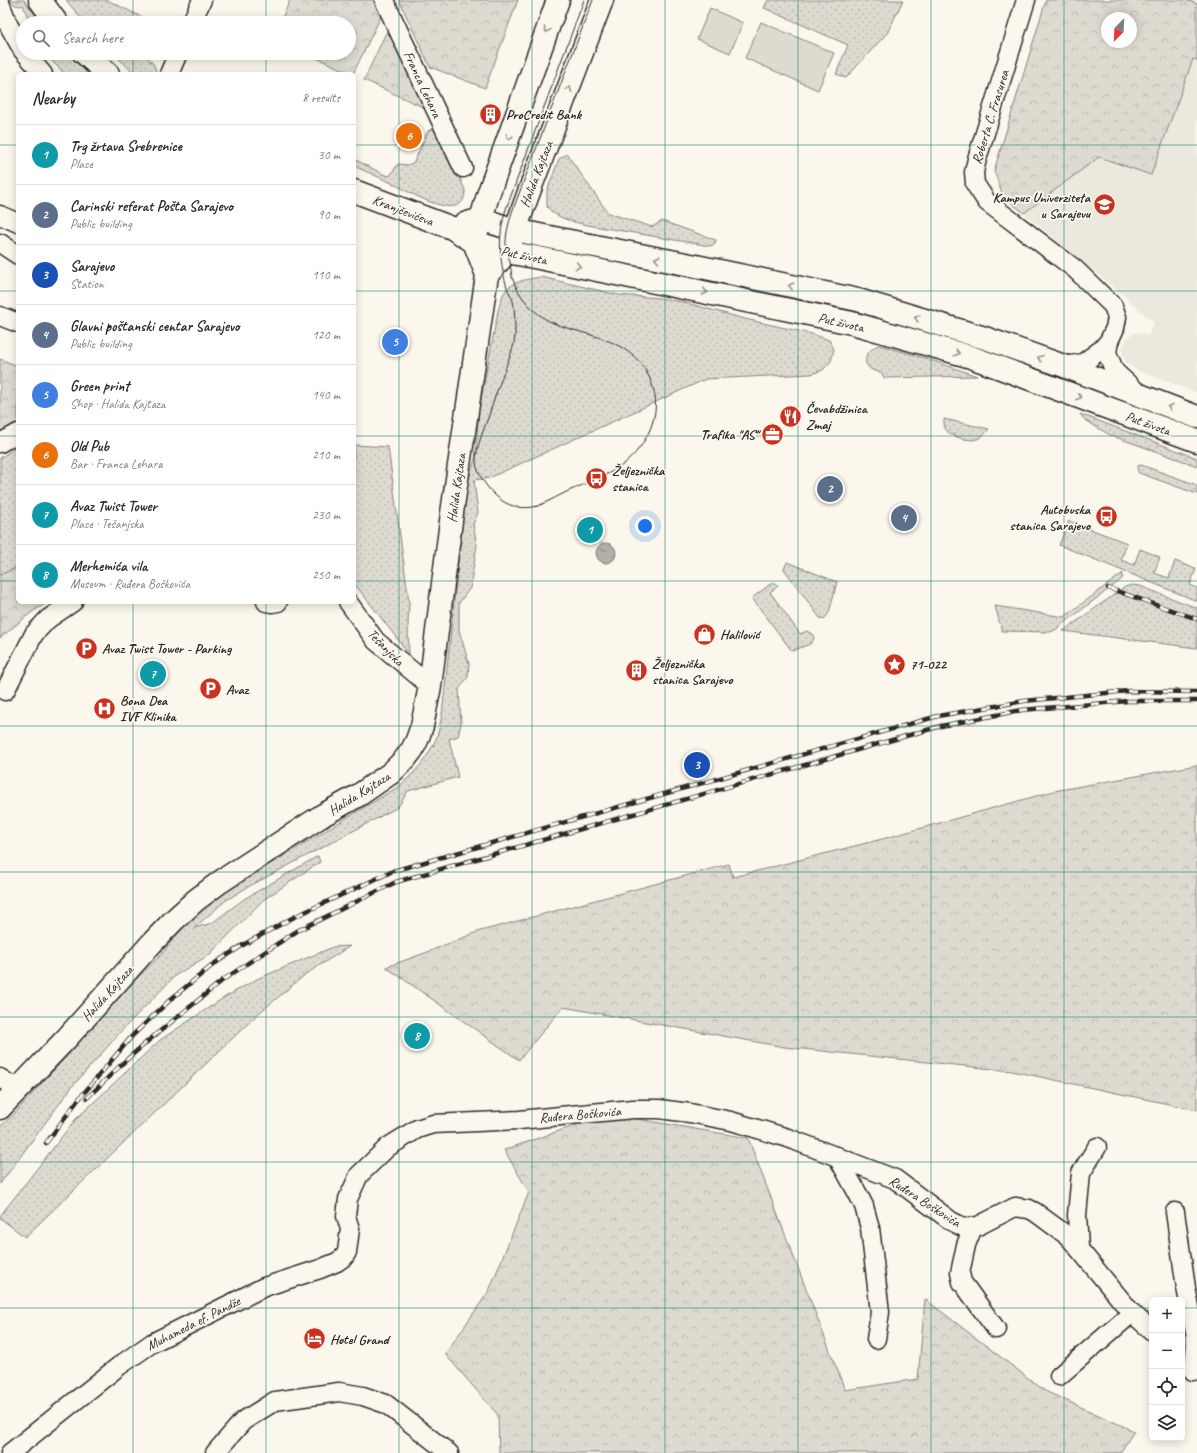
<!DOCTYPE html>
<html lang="en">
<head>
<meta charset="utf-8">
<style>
  :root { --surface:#fff; --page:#f2f2f3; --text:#2b2b33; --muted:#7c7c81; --line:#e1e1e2; --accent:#d93025 }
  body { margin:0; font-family:Caveat,sans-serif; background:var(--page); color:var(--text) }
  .controls { position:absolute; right:12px; bottom:12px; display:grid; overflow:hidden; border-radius:6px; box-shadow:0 2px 10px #0003 }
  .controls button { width:36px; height:36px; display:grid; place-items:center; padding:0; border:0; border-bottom:1px solid var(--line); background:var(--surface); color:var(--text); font:20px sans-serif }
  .compass { position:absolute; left:1101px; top:12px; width:36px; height:36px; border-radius:50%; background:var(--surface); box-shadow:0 2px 10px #0003; rotate:204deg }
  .you { position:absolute; left:645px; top:526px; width:14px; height:14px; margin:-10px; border:3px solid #fff; border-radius:50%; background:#1a73e8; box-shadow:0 0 0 6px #1a73e833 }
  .badge { display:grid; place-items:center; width:26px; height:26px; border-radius:50%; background:var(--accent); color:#fff; font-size:13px; font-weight:700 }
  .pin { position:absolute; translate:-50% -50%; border:2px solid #fff; box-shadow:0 1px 4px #0006 }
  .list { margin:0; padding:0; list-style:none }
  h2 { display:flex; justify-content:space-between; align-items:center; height:52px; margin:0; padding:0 16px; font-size:17px }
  h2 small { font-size:13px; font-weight:400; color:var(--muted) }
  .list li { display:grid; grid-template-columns:26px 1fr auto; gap:12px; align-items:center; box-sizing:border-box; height:60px; padding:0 16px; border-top:1px solid var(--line) }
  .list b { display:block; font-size:15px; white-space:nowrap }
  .list p { margin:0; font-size:13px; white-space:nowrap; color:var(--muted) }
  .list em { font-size:13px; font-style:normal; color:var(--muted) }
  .icon { flex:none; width:22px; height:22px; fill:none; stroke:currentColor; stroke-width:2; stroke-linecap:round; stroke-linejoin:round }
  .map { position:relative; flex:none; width:1197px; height:1453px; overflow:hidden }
  .search { position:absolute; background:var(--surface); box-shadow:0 2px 10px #0003; left:16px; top:16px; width:340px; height:44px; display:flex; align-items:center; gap:10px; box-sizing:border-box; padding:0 14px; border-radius:22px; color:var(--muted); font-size:15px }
  .panel { position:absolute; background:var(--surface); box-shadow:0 2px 10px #0003; left:16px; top:72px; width:340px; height:532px; border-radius:6px }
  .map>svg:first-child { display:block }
  .built { fill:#ebe8de; fill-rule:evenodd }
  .grass { fill:url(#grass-dots); stroke:#84827e }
  .forest { fill:url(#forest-crowns); stroke:#84827e; fill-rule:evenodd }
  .garden { fill:#dddad0; stroke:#84827e }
  .water { fill:url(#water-ripples); stroke:#7b7a75 }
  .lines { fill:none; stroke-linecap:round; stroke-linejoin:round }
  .minor-casing { stroke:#2b2b2b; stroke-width:21 }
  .tertiary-casing { stroke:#2b2b2b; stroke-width:25 }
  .secondary-casing { stroke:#2b2b2b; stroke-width:25 }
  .minor { stroke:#fbf7ec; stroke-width:18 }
  .tertiary { stroke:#fbf7ec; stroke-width:22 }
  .secondary { stroke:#fbf7ec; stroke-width:22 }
  .tram { stroke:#2b2b2b; stroke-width:1 }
  .rail-casing { stroke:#2b2b2b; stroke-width:4.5 }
  .rail { stroke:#fbf7ec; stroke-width:3; stroke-dasharray:9; stroke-linecap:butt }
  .oneway { stroke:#93918c }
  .grid { fill:none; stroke:#0f766e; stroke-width:1; stroke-opacity:0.55 }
  .labels { text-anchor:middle; stroke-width:3.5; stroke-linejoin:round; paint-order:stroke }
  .street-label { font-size:14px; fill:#2b2b2b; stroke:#fbf7ec }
  .poi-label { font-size:14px; font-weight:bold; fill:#2b2b2b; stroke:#fbf7ec; text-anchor:start }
</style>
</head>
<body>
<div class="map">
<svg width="1197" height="1453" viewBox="0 0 1197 1453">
  <defs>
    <pattern id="grass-dots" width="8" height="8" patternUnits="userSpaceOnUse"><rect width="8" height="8" fill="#dddad0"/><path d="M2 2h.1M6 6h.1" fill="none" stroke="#bebbb3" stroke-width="1.8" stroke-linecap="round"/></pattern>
    <pattern id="forest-crowns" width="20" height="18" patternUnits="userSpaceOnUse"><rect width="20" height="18" fill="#dddad0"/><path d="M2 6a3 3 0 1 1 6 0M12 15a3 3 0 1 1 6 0" fill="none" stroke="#bebbb3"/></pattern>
    <pattern id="water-ripples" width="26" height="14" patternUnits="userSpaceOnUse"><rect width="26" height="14" fill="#b1afa7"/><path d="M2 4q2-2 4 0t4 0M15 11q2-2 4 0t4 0" fill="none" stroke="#908f88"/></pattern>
  </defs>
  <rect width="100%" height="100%" fill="#fbf7ec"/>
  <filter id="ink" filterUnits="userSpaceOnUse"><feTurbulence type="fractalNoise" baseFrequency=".025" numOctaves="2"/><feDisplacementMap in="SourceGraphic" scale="8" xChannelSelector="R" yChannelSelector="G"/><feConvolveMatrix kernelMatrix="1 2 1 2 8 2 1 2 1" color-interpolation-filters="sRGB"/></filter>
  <g filter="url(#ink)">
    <path class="built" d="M1046,0H1197V393L1134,369L1125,361L1122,349L1127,338L1132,334L1139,332L1148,336L1154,323L1123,295L1003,196L994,171ZM1107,18H1131V42H1107Z"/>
    <g class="grass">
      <path d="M10,0H24L41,23H30L23,5C18,7 13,5 10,0Z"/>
      <path d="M66,0H107L148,20L149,23H85Z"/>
      <path d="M768,0H903L888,32L846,78L836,74L848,45L764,8Z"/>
      <path d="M44,53H67L88,74H65Z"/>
      <path d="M113,53H144L154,65L157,74H135Z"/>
      <path d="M437,127L465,190C466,227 407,191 394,184C381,178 367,172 354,166V159L385,175L390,176L398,164L408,165L414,162L428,131Z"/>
      <path d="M567,154L608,213L652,227L662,221L716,240L715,244L710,246L582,224C567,220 557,218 547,207V191L559,159Z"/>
      <path d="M541,277L619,295L659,298L683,302L745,319L812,334L829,340L834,349L831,361L823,370L811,374L706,379L489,478L474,480L478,513L473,524L477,545L470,588L459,603V630L469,664L468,677L459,689L461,724L458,736L449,739L458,777L408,791L398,807L246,888L225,901L194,928L212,923L244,899L318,856L320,862L263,900L209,955L176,975L124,1028L71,1088L0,1184V1127L15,1113L134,981L159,957L178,933L191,919L217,896L398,787C414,774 428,758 436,739C439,731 440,723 442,715L466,488L475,459L479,410L498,311C500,304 502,293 508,288C517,280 530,279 541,277Z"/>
      <path d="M879,345L928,359L977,376L884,378L882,373C879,372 875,371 872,370C859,362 868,349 879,345Z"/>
      <path d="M1080,414L1197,458V466L1110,435L1086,421Z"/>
      <path d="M944,419L989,429C985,433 983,437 977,439C970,442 952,437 947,431C944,428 944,424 944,419Z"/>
      <path d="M354,445L388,447L409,602L408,626L409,654L354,583Z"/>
      <path d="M17,447L18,451V567L0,575V458Z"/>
      <path d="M1141,465L1197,485V494L1139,473L1137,470L1138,466Z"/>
      <path d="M1069,521L1127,543L1121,560L1134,565L1140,549L1160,557L1154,573L1169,578L1175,561L1196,569L1190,585L1197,588V601L1059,545Z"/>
      <path d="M787,562L837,582L829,613L824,619L820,618L784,569Z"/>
      <path d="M1123,573L1122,579L1055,630L1050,632L1002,631L995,606L1064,617Z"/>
      <path d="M773,582L777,584L778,586L770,592L800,634L807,631L813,635L814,639L810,644L792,651L752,598Z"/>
      <path d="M1132,585L1140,586L1197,608V648L1063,631L1125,587Z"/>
      <path d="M350,946L306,974L259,1013L25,1237L0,1218V1216L75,1120L160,1040L225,997L257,979L333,947Z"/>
    </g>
    <g class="forest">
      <path d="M290,0H376L381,16L353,74L305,53H349V23H280Z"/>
      <path d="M399,0H518L485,88L430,67Z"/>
      <path d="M1046,0H1186L1197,4V60L1193,59L1151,175L1099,157L1024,213L1003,196L994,171ZM1107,18H1131V42H1107Z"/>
      <path d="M390,24L425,108L364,80Z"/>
      <path d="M0,359L18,366V432L0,446Z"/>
      <path d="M18,567V602H48L32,612L0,638V575Z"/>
      <path d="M1197,765V1110L1012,1071L784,1047L563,1007L519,1060L386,967L425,953L477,932L729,864L733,877L886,838L1054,791Z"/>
      <path d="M608,1114L748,1138L845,1390L918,1379L925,1299L1045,1391L1134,1431L1120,1453H499L498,1415L445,1354L489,1291L529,1192L504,1150Z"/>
    </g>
    <g class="garden">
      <path d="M710,8L743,23L730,53L697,39Z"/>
      <path d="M761,22L834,53L818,90L745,58Z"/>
    </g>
    <circle class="water" cx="606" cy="553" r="10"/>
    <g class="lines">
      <defs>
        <g id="minor">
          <path d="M384,0L463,168"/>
          <path d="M1026,0L977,159L974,172L975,184L987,202L1075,269L1113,306L1117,317L1115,328L1109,341L1102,349L1083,363L1064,366"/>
          <path d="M0,3L8,24L23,51"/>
          <path d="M191,23L202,0"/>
          <path d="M25,53L43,74"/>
          <path d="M169,74L178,53"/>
          <path d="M0,215L18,223"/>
          <path d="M0,243L18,255"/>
          <path d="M0,316L18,323"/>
          <path d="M1109,341L1107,353L1115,372L1136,391"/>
          <path d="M0,443L18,433"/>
          <path d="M266,602L272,603L278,602"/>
          <path d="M348,602L376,641L430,686"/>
          <path d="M5,691L34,634L48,619L73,602"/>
          <path d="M0,1078L17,1089"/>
          <path d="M837,1156L859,1196L864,1206L870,1228L880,1312L876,1339"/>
          <path d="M1175,1212L1186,1288L1196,1337L1195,1356L1193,1371"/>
          <path d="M973,1227L966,1245L960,1273L962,1282L996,1329"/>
          <path d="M1079,1247L1077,1215L1081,1173L1097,1147"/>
          <path d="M1059,1376L1132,1313"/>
          <path d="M10,1453L119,1366L152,1343L264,1287L320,1269L337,1262L344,1257L347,1252L350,1229L346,1216L348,1199L359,1175L388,1147L417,1129L433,1124L519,1120L633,1109H659L690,1113L731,1121L788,1138L895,1179L951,1221L965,1228L978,1226L1015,1207L1029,1209L1035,1212L1069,1237L1121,1300L1132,1313L1152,1331"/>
          <path d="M215,1453L243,1421L275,1401L339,1392L363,1396L386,1404L449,1453"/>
        </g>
        <g id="tertiary">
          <path d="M40,0L57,23"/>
          <path d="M84,53L108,74"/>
          <path d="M354,191L452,228L474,242L507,252L539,258L852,323L971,357L1197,441"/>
          <path d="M464,224L481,219L515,230L544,236L696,266L858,300L985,338L1064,366L1197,417"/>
        </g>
        <g id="secondary">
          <path d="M487,275L507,252L533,181L602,0"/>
          <path d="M0,1108L66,1039L151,944L173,921L196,900L220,882L323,815L359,795L391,773L405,759L412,750L417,740L422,726L430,686L452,513L487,275L474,242L489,192L558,0"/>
        </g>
      </defs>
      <use href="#minor" class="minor-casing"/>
      <use href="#tertiary" class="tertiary-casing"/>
      <use href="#secondary" class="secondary-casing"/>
      <use href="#minor" class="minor"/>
      <use href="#tertiary" class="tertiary"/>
      <use href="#secondary" class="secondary"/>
      <path class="tram" d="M584,0L506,209C498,235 499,259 506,284C507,290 511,295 513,301C515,311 515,324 515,334C515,347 508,360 504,372C498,387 493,403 488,418C483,432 476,447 476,462C477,474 487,488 496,496C508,507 522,510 538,506C550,501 561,494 573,489C587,483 602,477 615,470C639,456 659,425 655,396C652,380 645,365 632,355C609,335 578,334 551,322C534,314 518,296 512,277C511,272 511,267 510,262C509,257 507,252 506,247C505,236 509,223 512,212L593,0"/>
      <defs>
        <g id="rail">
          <path d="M1108,588L1197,619"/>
          <path d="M87,1098L124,1062L148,1041L223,980L248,963L297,931L396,882L941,726L1022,710L1128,701H1197"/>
          <path d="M46,1143L78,1100L133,1035L171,999L214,964L243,945L294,917L393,871L938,716L1024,701L1128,691L1197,692"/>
        </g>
      </defs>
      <use href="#rail" class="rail-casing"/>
      <use href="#rail" class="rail"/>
    </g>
    <defs><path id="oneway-chevron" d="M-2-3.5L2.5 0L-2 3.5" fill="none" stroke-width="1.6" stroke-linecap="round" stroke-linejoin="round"/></defs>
    <g class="oneway">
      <use href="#oneway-chevron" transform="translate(547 30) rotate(110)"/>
      <use href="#oneway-chevron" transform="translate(569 89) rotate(-69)"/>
      <use href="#oneway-chevron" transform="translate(509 137) rotate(109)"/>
      <use href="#oneway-chevron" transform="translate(657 259) rotate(-169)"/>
      <use href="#oneway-chevron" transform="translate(578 266) rotate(12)"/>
      <use href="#oneway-chevron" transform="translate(791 286) rotate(-168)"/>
      <use href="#oneway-chevron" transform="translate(705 292) rotate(12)"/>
      <use href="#oneway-chevron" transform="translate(917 318) rotate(-163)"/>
      <use href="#oneway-chevron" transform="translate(957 353) rotate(16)"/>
      <use href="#oneway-chevron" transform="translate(1040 358) rotate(-160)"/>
      <use href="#oneway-chevron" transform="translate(1079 397) rotate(20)"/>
      <use href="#oneway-chevron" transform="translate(1170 407) rotate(-160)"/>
    </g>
  </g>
  <path class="grid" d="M133,0V23M266,0V23M399,0V1453M532,0V1453M665,0V1453M798,0V1453M931,0V1453M1064,0V1453M133,53V74M266,53V74M0,145H18M354,145H1197M0,291H18M354,291H1197M0,436H18M354,436H1197M0,581H18M354,581H1197M133,602V1453M266,602V1453M0,726H1197M0,872H1197M0,1017H1197M0,1162H1197M0,1308H1152M1182,1308H1197"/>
  <defs>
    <symbol id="building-disc" viewBox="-11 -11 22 22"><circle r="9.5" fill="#c8321e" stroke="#fbf7ec"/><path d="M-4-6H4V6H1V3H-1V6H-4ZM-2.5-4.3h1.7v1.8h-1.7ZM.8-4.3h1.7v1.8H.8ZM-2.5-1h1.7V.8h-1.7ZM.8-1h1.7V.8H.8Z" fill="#fff"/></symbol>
    <symbol id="university-disc" viewBox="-11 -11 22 22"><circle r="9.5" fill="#c8321e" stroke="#fbf7ec"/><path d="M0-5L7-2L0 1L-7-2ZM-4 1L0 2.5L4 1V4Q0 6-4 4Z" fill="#fff"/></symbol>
    <symbol id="restaurant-disc" viewBox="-11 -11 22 22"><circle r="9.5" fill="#c8321e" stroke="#fbf7ec"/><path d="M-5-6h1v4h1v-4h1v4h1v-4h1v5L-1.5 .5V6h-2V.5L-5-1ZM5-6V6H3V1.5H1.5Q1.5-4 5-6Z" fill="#fff"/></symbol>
    <symbol id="office-disc" viewBox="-11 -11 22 22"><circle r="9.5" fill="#c8321e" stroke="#fbf7ec"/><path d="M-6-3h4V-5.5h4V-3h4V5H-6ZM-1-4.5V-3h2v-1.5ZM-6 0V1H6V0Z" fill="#fff"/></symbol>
    <symbol id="bus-disc" viewBox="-11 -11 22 22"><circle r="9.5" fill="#c8321e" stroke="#fbf7ec"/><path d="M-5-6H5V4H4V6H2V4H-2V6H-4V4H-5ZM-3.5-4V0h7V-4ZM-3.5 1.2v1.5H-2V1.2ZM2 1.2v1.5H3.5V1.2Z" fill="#fff"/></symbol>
    <symbol id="shop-disc" viewBox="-11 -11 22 22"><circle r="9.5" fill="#c8321e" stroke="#fbf7ec"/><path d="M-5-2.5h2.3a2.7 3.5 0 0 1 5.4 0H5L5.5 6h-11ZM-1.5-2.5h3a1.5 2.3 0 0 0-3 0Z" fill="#fff"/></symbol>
    <symbol id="parking-disc" viewBox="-11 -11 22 22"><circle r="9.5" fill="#c8321e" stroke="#fbf7ec"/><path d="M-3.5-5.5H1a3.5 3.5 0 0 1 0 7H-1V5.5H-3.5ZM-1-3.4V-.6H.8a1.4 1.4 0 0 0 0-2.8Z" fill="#fff"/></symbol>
    <symbol id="sight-disc" viewBox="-11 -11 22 22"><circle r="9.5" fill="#c8321e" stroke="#fbf7ec"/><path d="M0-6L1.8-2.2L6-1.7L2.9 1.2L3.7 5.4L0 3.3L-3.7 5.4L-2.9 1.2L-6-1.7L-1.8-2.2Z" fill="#fff"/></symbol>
    <symbol id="hospital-disc" viewBox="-11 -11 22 22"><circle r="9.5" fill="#c8321e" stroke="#fbf7ec"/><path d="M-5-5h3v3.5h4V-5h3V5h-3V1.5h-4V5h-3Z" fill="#fff"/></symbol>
    <symbol id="hotel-disc" viewBox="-11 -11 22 22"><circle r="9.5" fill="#c8321e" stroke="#fbf7ec"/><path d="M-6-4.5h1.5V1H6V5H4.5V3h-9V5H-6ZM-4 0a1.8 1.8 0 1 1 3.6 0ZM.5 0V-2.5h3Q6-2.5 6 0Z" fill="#fff"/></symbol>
  </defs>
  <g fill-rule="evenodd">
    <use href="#building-disc" x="478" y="102" width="25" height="25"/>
    <use href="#university-disc" x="1092" y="192" width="25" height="25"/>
    <use href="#restaurant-disc" x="778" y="404" width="25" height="25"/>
    <use href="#office-disc" x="760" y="422" width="25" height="25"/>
    <use href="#bus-disc" x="584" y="466" width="25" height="25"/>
    <use href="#bus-disc" x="1094" y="504" width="25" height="25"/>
    <use href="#shop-disc" x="692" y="622" width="25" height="25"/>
    <use href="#parking-disc" x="74" y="636" width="25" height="25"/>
    <use href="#sight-disc" x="882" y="652" width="25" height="25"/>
    <use href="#building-disc" x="624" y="658" width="25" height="25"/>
    <use href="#parking-disc" x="198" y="676" width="25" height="25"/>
    <use href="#hospital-disc" x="92" y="696" width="25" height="25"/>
    <use href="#hotel-disc" x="302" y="1326" width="25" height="25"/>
  </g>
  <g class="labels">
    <g class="street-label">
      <text transform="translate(423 84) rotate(65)" y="5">Franca Lehara</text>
      <text transform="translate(990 117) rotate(-73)" y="5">Roberta C. Frasurea</text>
      <text transform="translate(536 174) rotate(-69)" y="5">Halida Kajtaza</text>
      <text transform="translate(403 210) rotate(21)" y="5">Kranjčevićeva</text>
      <text transform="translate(524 255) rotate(12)" y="5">Put života</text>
      <text transform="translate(841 322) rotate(13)" y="5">Put života</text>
      <text transform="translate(1148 423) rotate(20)" y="5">Put života</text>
      <text transform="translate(456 488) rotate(-82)" y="5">Halida Kajtaza</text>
      <text transform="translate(386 647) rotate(46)" y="5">Tešanjska</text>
      <text transform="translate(359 793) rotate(-32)" y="5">Halida Kajtaza</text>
      <text transform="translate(107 993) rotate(-48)" y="5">Halida Kajtaza</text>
      <text transform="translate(580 1114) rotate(-5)" y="5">Ruđera Boškovića</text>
      <text transform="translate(925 1201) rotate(33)" y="5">Ruđera Boškovića</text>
      <text transform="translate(193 1323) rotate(-27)" y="5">Muhameda ef. Pandže</text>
    </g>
    <g class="poi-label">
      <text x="506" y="119">ProCredit Bank</text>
      <text x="1090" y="202" text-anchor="end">Kampus Univerziteta<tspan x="1090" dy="16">u Sarajevu</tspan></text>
      <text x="806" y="413">Čevabdžinica<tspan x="806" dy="16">Zmaj</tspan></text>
      <text x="758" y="439" text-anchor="end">Trafika "AS"</text>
      <text x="612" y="475">Željeznička<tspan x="612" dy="16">stanica</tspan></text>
      <text x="1090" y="514" text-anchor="end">Autobuska<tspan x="1090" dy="16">stanica Sarajevo</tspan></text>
      <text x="720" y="639">Halilović</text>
      <text x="102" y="653">Avaz Twist Tower - Parking</text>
      <text x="652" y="668">Željeznička<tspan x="652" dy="16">stanica Sarajevo</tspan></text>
      <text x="910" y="669">71-022</text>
      <text x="226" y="694">Avaz</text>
      <text x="120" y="705">Bona Dea<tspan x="120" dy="16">IVF Klinika</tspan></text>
      <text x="330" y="1344">Hotel Grand</text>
    </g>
  </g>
</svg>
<div class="controls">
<button>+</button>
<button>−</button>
<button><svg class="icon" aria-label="locate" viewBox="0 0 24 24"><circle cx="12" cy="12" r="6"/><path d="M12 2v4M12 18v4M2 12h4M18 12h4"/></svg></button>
<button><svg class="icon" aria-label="layers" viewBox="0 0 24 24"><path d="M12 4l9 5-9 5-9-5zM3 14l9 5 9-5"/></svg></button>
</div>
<svg class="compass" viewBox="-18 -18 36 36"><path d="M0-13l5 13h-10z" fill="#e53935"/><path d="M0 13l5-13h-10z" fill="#7c7c81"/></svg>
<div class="you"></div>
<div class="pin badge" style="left:590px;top:530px;background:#0f9aa8">1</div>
<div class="pin badge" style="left:830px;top:489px;background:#5c6f8a">2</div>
<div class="pin badge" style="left:697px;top:765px;background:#1a4fb4">3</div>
<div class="pin badge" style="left:904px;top:518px;background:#5c6f8a">4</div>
<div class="pin badge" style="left:395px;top:342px;background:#3f7fe0">5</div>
<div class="pin badge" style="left:409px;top:136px;background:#e8710a">6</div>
<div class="pin badge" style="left:153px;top:674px;background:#0f9aa8">7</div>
<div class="pin badge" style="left:417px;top:1036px;background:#0f9aa8">8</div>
<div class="search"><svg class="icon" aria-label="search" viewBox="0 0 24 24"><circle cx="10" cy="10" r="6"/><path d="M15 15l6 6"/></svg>Search here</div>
<section class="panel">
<h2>Nearby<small>8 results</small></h2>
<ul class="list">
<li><span class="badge" style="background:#0f9aa8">1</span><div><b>Trg žrtava Srebrenice</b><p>Place</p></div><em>30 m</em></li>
<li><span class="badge" style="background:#5c6f8a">2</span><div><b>Carinski referat Pošta Sarajevo</b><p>Public building</p></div><em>90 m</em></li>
<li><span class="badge" style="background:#1a4fb4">3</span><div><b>Sarajevo</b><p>Station</p></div><em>110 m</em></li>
<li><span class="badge" style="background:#5c6f8a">4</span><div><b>Glavni poštanski centar Sarajevo</b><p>Public building</p></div><em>120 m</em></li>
<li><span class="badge" style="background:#3f7fe0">5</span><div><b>Green print</b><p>Shop · Halida Kajtaza</p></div><em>140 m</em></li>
<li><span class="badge" style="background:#e8710a">6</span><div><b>Old Pub</b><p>Bar · Franca Lehara</p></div><em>210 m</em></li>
<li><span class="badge" style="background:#0f9aa8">7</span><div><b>Avaz Twist Tower</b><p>Place · Tešanjska</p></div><em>230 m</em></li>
<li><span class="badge" style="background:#0f9aa8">8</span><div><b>Merhemića vila</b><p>Museum · Ruđera Boškovića</p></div><em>250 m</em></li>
</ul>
</section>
</div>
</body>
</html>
